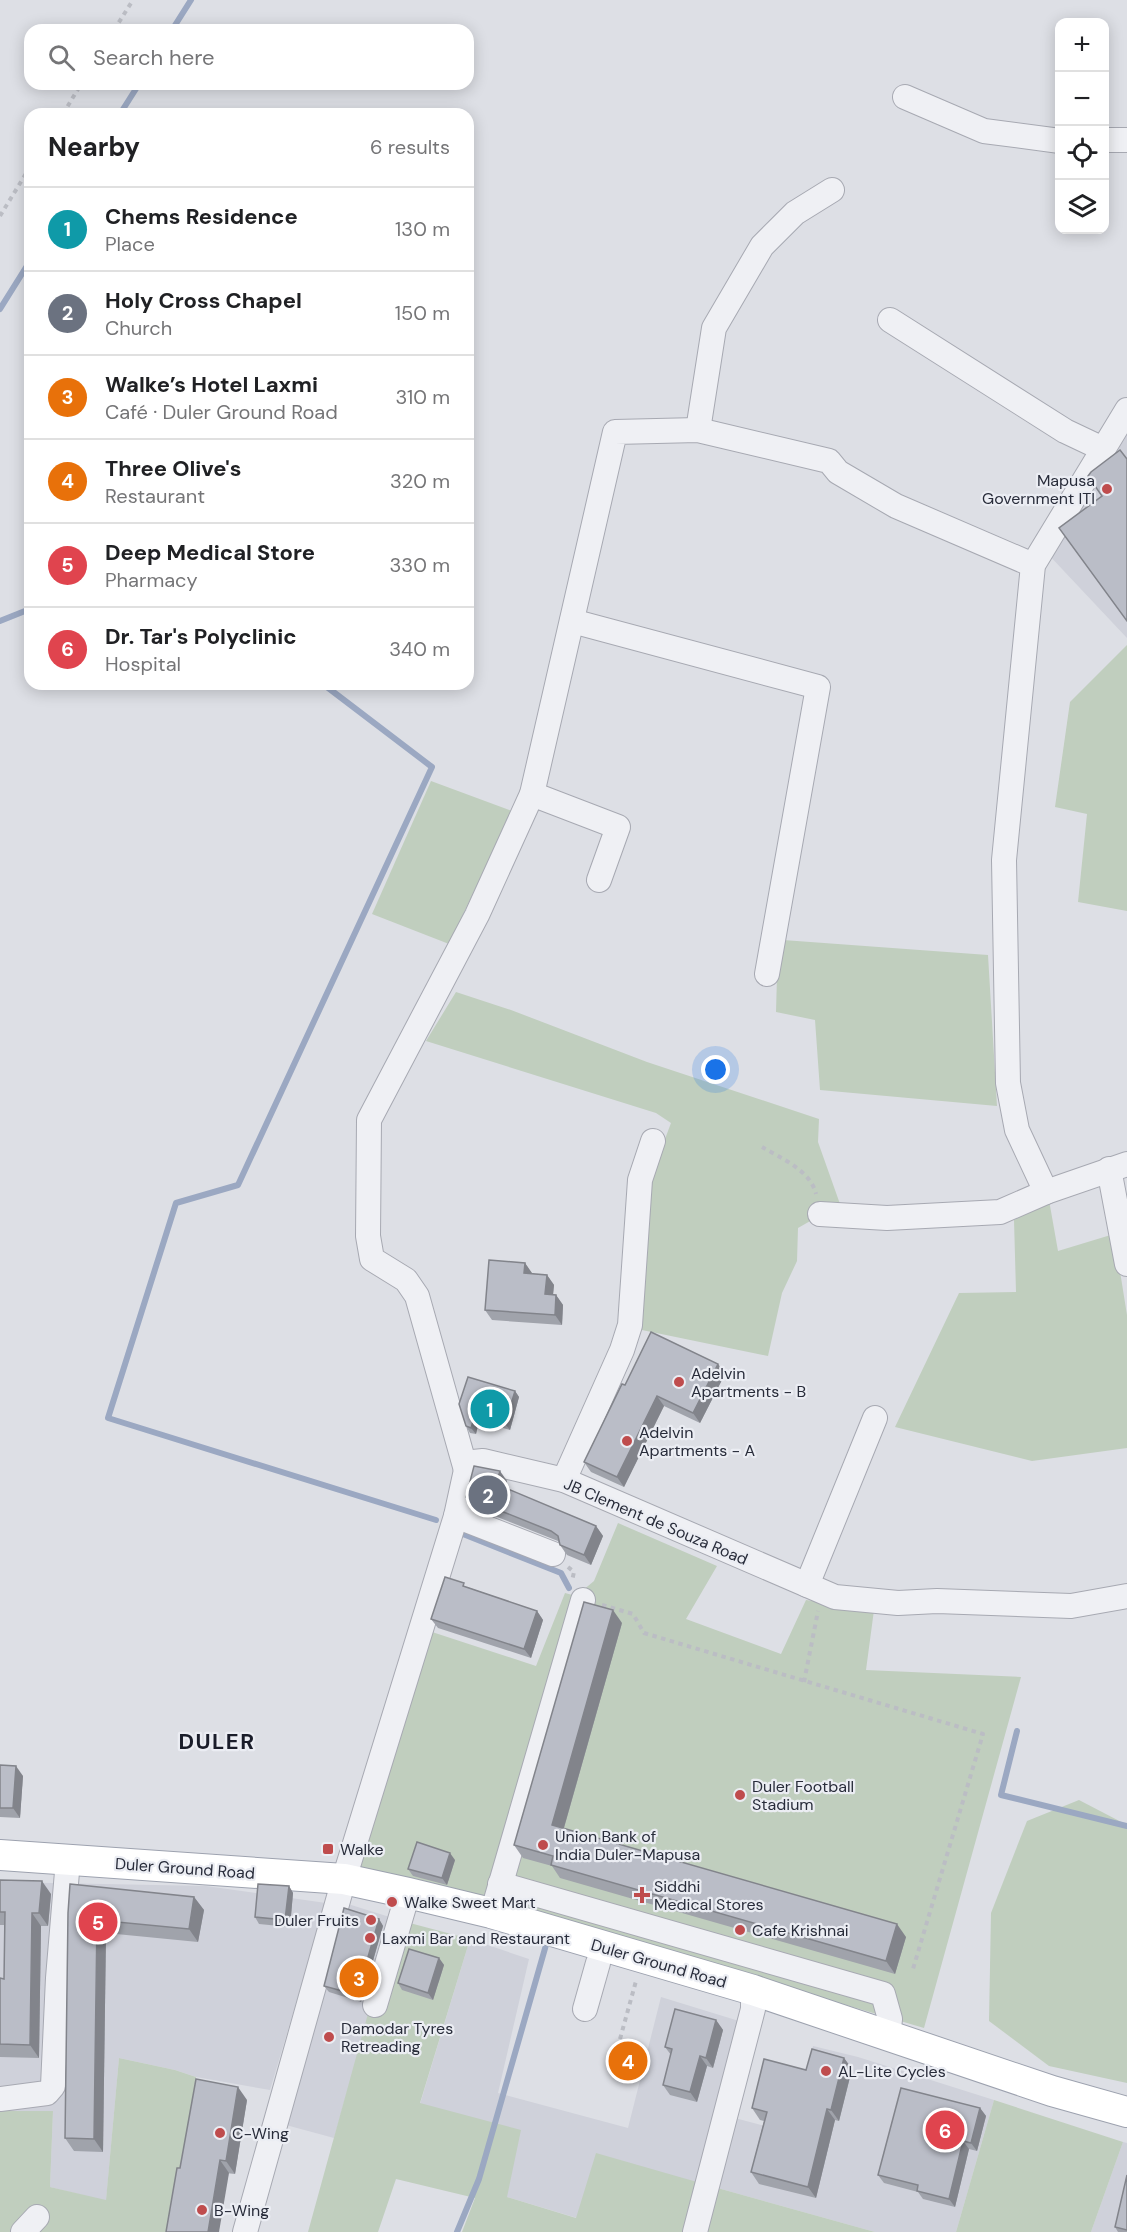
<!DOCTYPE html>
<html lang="en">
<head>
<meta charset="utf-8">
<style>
  :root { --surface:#fff; --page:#f6f6f6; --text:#202124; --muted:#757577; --line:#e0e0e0; --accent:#bf4c4d }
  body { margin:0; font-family:"DM Sans",sans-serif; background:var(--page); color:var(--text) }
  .controls { position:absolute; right:18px; top:18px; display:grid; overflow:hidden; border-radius:12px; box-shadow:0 3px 15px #0003 }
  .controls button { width:54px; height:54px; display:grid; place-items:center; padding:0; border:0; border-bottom:2px solid var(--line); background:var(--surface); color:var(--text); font:30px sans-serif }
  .you { position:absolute; left:716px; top:1070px; width:21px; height:21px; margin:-15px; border:4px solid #fff; border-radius:50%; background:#1a73e8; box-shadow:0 0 0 9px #1a73e833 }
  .badge { display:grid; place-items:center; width:39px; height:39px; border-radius:50%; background:var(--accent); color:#fff; font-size:20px; font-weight:700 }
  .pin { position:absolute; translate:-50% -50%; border:3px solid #fff; box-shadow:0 2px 6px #0006 }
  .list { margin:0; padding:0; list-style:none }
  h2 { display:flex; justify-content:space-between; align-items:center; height:78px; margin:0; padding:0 24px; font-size:26px }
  h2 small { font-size:20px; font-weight:400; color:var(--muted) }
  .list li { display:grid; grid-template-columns:39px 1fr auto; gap:18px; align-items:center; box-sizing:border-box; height:84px; padding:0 24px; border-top:2px solid var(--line) }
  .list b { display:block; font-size:22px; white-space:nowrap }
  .list p { margin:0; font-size:20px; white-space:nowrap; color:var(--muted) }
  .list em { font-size:20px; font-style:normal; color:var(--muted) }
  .icon { flex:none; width:33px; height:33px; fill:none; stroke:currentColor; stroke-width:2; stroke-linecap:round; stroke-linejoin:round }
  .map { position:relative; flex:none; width:1127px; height:2232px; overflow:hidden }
  .search { position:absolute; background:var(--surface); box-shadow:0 3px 15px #0003; left:24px; top:24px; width:450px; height:66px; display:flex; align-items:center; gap:15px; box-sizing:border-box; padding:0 21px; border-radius:18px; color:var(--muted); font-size:22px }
  .panel { position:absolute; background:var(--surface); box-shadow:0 3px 15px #0003; left:24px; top:108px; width:450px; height:582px; border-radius:18px }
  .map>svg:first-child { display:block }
  .built { fill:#cfd1da }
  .green { fill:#c0cebe }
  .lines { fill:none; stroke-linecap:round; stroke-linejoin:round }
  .stream { stroke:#9ba8c2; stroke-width:6 }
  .minor-casing { stroke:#a7a9b2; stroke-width:26 }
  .major-casing { stroke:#9da2af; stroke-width:32 }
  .path { stroke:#bbbdc4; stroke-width:4; stroke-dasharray:4.5 4.5; stroke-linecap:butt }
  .minor { stroke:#eff0f4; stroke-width:24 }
  .major { stroke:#fff; stroke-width:30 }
  .wall { fill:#a0a3ab }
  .shaded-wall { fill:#82848b }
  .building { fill:#babdc7; stroke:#82848b; stroke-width:1.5 }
  .poi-dot { fill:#bf4c4d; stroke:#ebedf3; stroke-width:2 }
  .labels { text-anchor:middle; stroke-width:4.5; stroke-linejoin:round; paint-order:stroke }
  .poi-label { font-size:16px; fill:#282c3a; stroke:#ebedf3; text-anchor:start }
  .street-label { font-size:16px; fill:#282c3a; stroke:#ebedf3 }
  .district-label { font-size:22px; font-weight:bold; letter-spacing:1.5px; fill:#1a1d2a; stroke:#ebedf3 }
</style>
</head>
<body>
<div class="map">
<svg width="1127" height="2232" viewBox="0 0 1127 2232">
  <rect width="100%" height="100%" fill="#dddfe5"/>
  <g class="built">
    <path d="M1127,425V638L1047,553Z"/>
    <path d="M0,1882L206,1886L326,1903L270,2090L196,2077L175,2070L119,2058L106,2201L50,2187L53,2111H0Z"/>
    <path d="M348,1904L396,1919L334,2138L286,2125Z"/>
    <path d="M470,1939L529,1959L498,2093L628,2128L661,1997L739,2021L697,2182L577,2218L507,2197L420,2104Z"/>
    <path d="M813,2046L858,2057L994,2100L956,2232H875L714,2187L731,2117L792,2133Z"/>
    <path d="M1123,2142L1127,2143V2232H1091Z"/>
  </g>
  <g class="green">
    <path d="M1127,645V911L1078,902L1087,814L1055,807L1070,702Z"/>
    <path d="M431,781L512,811L449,944L372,914Z"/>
    <path d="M783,940L988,955L997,1106L820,1090L815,1020L776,1012L777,976Z"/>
    <path d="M456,992L511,1010L647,1062L819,1119L818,1142L840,1204L798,1228L797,1261L782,1293L768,1356L637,1329L650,1179L671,1123L656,1113L426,1041Z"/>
    <path d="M1049,1200L1058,1251L1114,1234L1127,1315V1448L1032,1461L895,1427L959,1293L1016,1292L1014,1220Z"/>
    <path d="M618,1523L717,1566L686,1619L781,1654L806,1600L874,1610L866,1670L1021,1677L924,2028L475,1896L355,1867L429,1631L536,1666L565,1593L576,1596L594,1581Z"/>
    <path d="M1079,1800L1127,1825V2083L1049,2066L989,2021L991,1913L1027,1821Z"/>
    <path d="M406,1922L470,1939L420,2103L521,2130L507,2197L576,2218L596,2153L697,2182L684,2232H462L475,2198L396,2179L378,2232H308L369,2010Z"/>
    <path d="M119,2058L175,2070L196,2077L170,2232H0V2111H53L50,2187L106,2200Z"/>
    <path d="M994,2100L1123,2142L1091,2232H956Z"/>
    <path d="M714,2187L875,2232H702Z"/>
  </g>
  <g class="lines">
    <g class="stream">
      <path d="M172,30L191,0"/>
      <path d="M120,114L139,84"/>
      <path d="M0,309L30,261"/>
      <path d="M0,621L30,609"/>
      <path d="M323,684L432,767L238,1185L176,1203L108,1418L436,1520"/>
      <path d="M463,1534L561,1573L569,1588"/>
      <path d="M1017,1731L1001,1795L1127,1826"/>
      <path d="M457,2232L479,2179L548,1938"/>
    </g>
    <defs>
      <g id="minor">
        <path d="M905,97L984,131L1060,141"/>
        <path d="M1104,140H1127"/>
        <path d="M890,320L1065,431L1103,449"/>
        <path d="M698,430L714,328L762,246L795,213L832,190"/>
        <path d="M572,621L818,687L767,974"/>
        <path d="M532,794L618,827L599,880"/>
        <path d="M1109,1169L1127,1264"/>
        <path d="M1046,1192L1017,1130L1008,1083L1004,860L1033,565L1127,410"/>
        <path d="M820,1214L887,1218L1000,1212L1046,1192L1127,1164"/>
        <path d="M466,1470L417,1296L406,1280L372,1259L368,1236L369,1120L477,915L532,794L615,432L698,430L829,461L838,472L896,506L1033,565"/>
        <path d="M564,1480L622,1350L630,1325L640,1180L653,1141"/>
        <path d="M456,1516L553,1554"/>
        <path d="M807,1585L875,1418"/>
        <path d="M500,1884L883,1994L890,2019L888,2036"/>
        <path d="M496,1900L583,1600"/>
        <path d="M375,2005L408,1893"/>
        <path d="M585,2009L598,1963"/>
        <path d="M0,2099L47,2093L53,2086L58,1978L68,1860"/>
        <path d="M23,2232L37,2217"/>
        <path d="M245,2232L344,1879L456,1516L466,1470L473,1462L483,1461L564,1480L835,1597L898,1603L937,1601L1071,1606L1127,1596"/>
        <path d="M695,2232L753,2009V1990"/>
      </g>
      <path id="major" d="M0,1855L344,1879L408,1893L491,1913L753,1990L1052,2091L1127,2112"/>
    </defs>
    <use href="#minor" class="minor-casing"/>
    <use href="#major" class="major-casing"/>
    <g class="path">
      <path d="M114,30L133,0"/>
      <path d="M63,114L81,84"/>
      <path d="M0,216L30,167"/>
      <path d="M762,1147C781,1158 811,1171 816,1194"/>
      <path d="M568,1567L574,1572L572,1581"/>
      <path d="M602,1605L633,1614L644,1633L983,1734L913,1969"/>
      <path d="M804,1682L818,1611"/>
      <path d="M620,2039L636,1981"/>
    </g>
    <use href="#minor" class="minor"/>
    <use href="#major" class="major"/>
  </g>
  <g class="wall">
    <path d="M525,1263L532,1274L547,1275L554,1285L553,1295H556L563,1305L562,1325L492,1320L485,1310Z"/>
    <path d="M718,1364L725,1374L700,1423L664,1406L624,1487L591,1472L584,1462L625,1385Z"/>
    <path d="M515,1391L519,1397L510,1430L479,1421L476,1434L470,1433L466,1426L459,1404Z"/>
    <path d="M507,1481L505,1488L596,1526L603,1536L591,1565L567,1555L560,1545L558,1541L472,1507L466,1497Z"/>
    <path d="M467,1587L537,1611L543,1620L531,1658L438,1628L431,1619Z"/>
    <path d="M622,1623L564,1828L906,1937L895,1974L560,1878L552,1866L523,1858L514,1845Z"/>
    <path d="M0,1765L23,1776L20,1818L0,1817Z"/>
    <path d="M455,1860L447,1885L413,1876L408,1869Z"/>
    <path d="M0,1880L51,1894L48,1926H41L39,2058L0,2057V1978L4,1979V1925H0Z"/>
    <path d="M289,1886L293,1893L290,1927L259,1924L255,1917Z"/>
    <path d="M194,1897L204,1910L198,1942L106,1933L103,2152L74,2151L65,2138L68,1913Z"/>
    <path d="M379,1919L383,1926L361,2002L329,1992L324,1986Z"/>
    <path d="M439,1958L444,1965L433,2000L402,1990L398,1983Z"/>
    <path d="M716,2020L723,2030L713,2068L707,2066L697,2102L670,2095L663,2085L671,2055L665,2047Z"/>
    <path d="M844,2058L852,2069L839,2121L835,2120L816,2198L759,2184L751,2172L764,2121L760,2120L752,2108Z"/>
    <path d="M247,2100L235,2174L180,2168Z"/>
    <path d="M980,2108L986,2116L977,2151L969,2149L955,2207L923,2199L918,2192L884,2183L878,2175Z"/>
    <path d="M1127,2175V2232H1118L1115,2227Z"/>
  </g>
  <g class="shaded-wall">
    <path d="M525,1263L532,1273L531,1283L524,1273Z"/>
    <path d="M547,1275L554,1285L552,1304L545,1294Z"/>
    <path d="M556,1295L563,1305L562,1325L555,1315Z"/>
    <path d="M718,1364L725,1374L700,1423L693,1413Z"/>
    <path d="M515,1391L519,1397L510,1430L505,1424Z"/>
    <path d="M657,1396L664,1406L624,1487L617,1477Z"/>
    <path d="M475,1415L479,1421L476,1434L471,1428Z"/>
    <path d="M500,1471L507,1481L503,1494L496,1484Z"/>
    <path d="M596,1526L603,1536L591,1565L584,1555Z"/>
    <path d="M613,1610L622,1623L561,1838L552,1825Z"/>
    <path d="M537,1611L543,1620L531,1658L524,1649Z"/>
    <path d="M16,1766L23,1776L20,1818L13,1808Z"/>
    <path d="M450,1853L455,1860L447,1885L442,1878Z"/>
    <path d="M42,1881L51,1894L48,1926L39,1913Z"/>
    <path d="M289,1886L293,1893L290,1927L285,1920Z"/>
    <path d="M194,1897L204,1910L198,1942L189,1929Z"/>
    <path d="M32,1913L41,1926L39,2058L30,2045Z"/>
    <path d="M379,1919L383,1926L361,2002L357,1995Z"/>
    <path d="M97,1920L106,1933L103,2152L94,2139Z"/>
    <path d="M897,1924L906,1937L895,1974L886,1961Z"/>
    <path d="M439,1958L444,1965L433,2000L428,1993Z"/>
    <path d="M716,2020L723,2030L713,2068L706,2058Z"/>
    <path d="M700,2056L707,2066L697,2102L690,2092Z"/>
    <path d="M844,2058L852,2069L839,2121L831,2110Z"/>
    <path d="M238,2087L247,2100L235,2174L226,2161Z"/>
    <path d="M980,2108L986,2116L977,2151L971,2143Z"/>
    <path d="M827,2109L835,2120L816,2198L808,2187Z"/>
    <path d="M963,2141L969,2149L955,2207L949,2199Z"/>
    <path d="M220,2160L229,2173L219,2232H208Z"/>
  </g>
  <g class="building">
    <path d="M1120,450L1127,459V621L1059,528L1102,496L1088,476L1091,472Z"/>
    <path d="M489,1260L525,1263L524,1273L547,1275L545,1294L556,1295L555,1315L485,1310Z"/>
    <path d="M651,1332L718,1364L693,1413L657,1396L617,1477L584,1462L622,1384L625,1385Z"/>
    <path d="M468,1377L515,1391L505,1424L475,1415L471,1428L466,1426L459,1404Z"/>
    <path d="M474,1466L500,1471L496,1484L596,1526L584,1555L560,1545L558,1536L551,1531L466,1497Z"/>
    <path d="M445,1577L464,1583L463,1586L537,1611L524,1649L431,1619Z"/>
    <path d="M584,1602L613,1610L552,1825L897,1924L886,1961L551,1865L553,1856L514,1845Z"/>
    <path d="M0,1765L16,1766L13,1808H0Z"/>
    <path d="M417,1842L450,1853L442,1878L408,1869Z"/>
    <path d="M0,1880L42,1881L39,1913H32L30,2045L0,2044V1978L4,1979L5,1912H0Z"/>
    <path d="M70,1884L194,1897L189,1929L97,1920L94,2139L65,2138L68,1913Z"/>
    <path d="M258,1884L289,1886L285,1920L255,1917Z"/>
    <path d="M344,1908L379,1919L357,1995L324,1986Z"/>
    <path d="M409,1949L439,1958L428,1993L398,1983Z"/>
    <path d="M675,2009L716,2020L706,2058L700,2056L690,2092L663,2085L672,2049L665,2047Z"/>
    <path d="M812,2049L844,2058L831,2110L827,2109L808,2187L751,2172L767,2112L752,2108L764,2059L806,2070Z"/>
    <path d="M196,2079L238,2087L226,2161L220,2160L208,2232H166L177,2168H180Z"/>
    <path d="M901,2088L980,2108L971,2143L963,2141L949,2199L917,2191L918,2185L878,2175Z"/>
    <path d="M1127,2175V2230L1115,2227Z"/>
  </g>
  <g class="poi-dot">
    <circle cx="1107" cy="489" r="6"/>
    <circle cx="679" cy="1382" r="6"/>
    <circle cx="627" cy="1441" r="6"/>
    <circle cx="740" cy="1795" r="6"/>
    <circle cx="543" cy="1845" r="6"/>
    <rect x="322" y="1843" width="12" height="12" rx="3"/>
    <path d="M639 1886h6v6h6v6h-6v6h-6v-6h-6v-6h6z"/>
    <circle cx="392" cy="1902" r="6"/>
    <circle cx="371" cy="1920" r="6"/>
    <circle cx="740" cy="1930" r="6"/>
    <circle cx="370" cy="1938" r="6"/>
    <circle cx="329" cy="2037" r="6"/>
    <circle cx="826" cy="2071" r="6"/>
    <circle cx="220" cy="2133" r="6"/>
    <circle cx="202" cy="2210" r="6"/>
  </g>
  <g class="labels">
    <g class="poi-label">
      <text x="1095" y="486" text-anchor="end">Mapusa<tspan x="1095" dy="18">Government ITI</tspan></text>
      <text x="691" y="1379">Adelvin<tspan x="691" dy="18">Apartments - B</tspan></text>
      <text x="639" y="1438">Adelvin<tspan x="639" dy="18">Apartments - A</tspan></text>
      <text x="752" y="1792">Duler Football<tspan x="752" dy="18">Stadium</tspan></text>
      <text x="555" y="1842">Union Bank of<tspan x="555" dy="18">India Duler-Mapusa</tspan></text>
      <text x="340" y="1855">Walke</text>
      <text x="654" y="1892">Siddhi<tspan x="654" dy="18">Medical Stores</tspan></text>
      <text x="404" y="1908">Walke Sweet Mart</text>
      <text x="359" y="1926" text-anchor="end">Duler Fruits</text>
      <text x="752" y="1936">Cafe Krishnai</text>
      <text x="382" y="1944">Laxmi Bar and Restaurant</text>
      <text x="341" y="2034">Damodar Tyres<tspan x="341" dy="18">Retreading</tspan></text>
      <text x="838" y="2077">AL-Lite Cycles</text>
      <text x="232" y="2139">C-Wing</text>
      <text x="214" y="2216">B-Wing</text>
    </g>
    <g class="street-label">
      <text transform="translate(656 1521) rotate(23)" y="6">JB Clement de Souza Road</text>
      <text transform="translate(185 1868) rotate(4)" y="6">Duler Ground Road</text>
      <text transform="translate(659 1963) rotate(16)" y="6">Duler Ground Road</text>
    </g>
    <g class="district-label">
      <text x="217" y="1749">DULER</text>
    </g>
  </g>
</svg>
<div class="controls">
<button>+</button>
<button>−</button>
<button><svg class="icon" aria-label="locate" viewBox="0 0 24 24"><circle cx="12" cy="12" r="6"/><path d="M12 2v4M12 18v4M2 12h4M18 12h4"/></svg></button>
<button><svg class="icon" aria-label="layers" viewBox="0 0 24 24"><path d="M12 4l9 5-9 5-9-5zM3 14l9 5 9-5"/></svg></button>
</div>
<div class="you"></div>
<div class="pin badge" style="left:490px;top:1409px;background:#0f9aa8">1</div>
<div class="pin badge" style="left:488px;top:1495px;background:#6b7280">2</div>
<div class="pin badge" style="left:359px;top:1978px;background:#e8710a">3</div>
<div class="pin badge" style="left:628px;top:2061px;background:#e8710a">4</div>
<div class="pin badge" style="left:98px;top:1922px;background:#e0444e">5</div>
<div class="pin badge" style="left:945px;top:2130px;background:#e0444e">6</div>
<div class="search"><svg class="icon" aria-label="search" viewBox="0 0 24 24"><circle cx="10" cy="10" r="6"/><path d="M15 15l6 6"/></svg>Search here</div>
<section class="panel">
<h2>Nearby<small>6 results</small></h2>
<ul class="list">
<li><span class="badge" style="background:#0f9aa8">1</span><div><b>Chems Residence</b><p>Place</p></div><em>130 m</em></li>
<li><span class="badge" style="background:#6b7280">2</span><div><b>Holy Cross Chapel</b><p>Church</p></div><em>150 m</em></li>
<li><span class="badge" style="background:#e8710a">3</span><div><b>Walke’s Hotel Laxmi</b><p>Café · Duler Ground Road</p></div><em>310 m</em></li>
<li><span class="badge" style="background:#e8710a">4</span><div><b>Three Olive's</b><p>Restaurant</p></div><em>320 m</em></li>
<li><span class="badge" style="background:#e0444e">5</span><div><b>Deep Medical Store</b><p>Pharmacy</p></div><em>330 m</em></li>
<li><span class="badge" style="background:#e0444e">6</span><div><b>Dr. Tar's Polyclinic</b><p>Hospital</p></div><em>340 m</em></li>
</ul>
</section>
</div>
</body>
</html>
